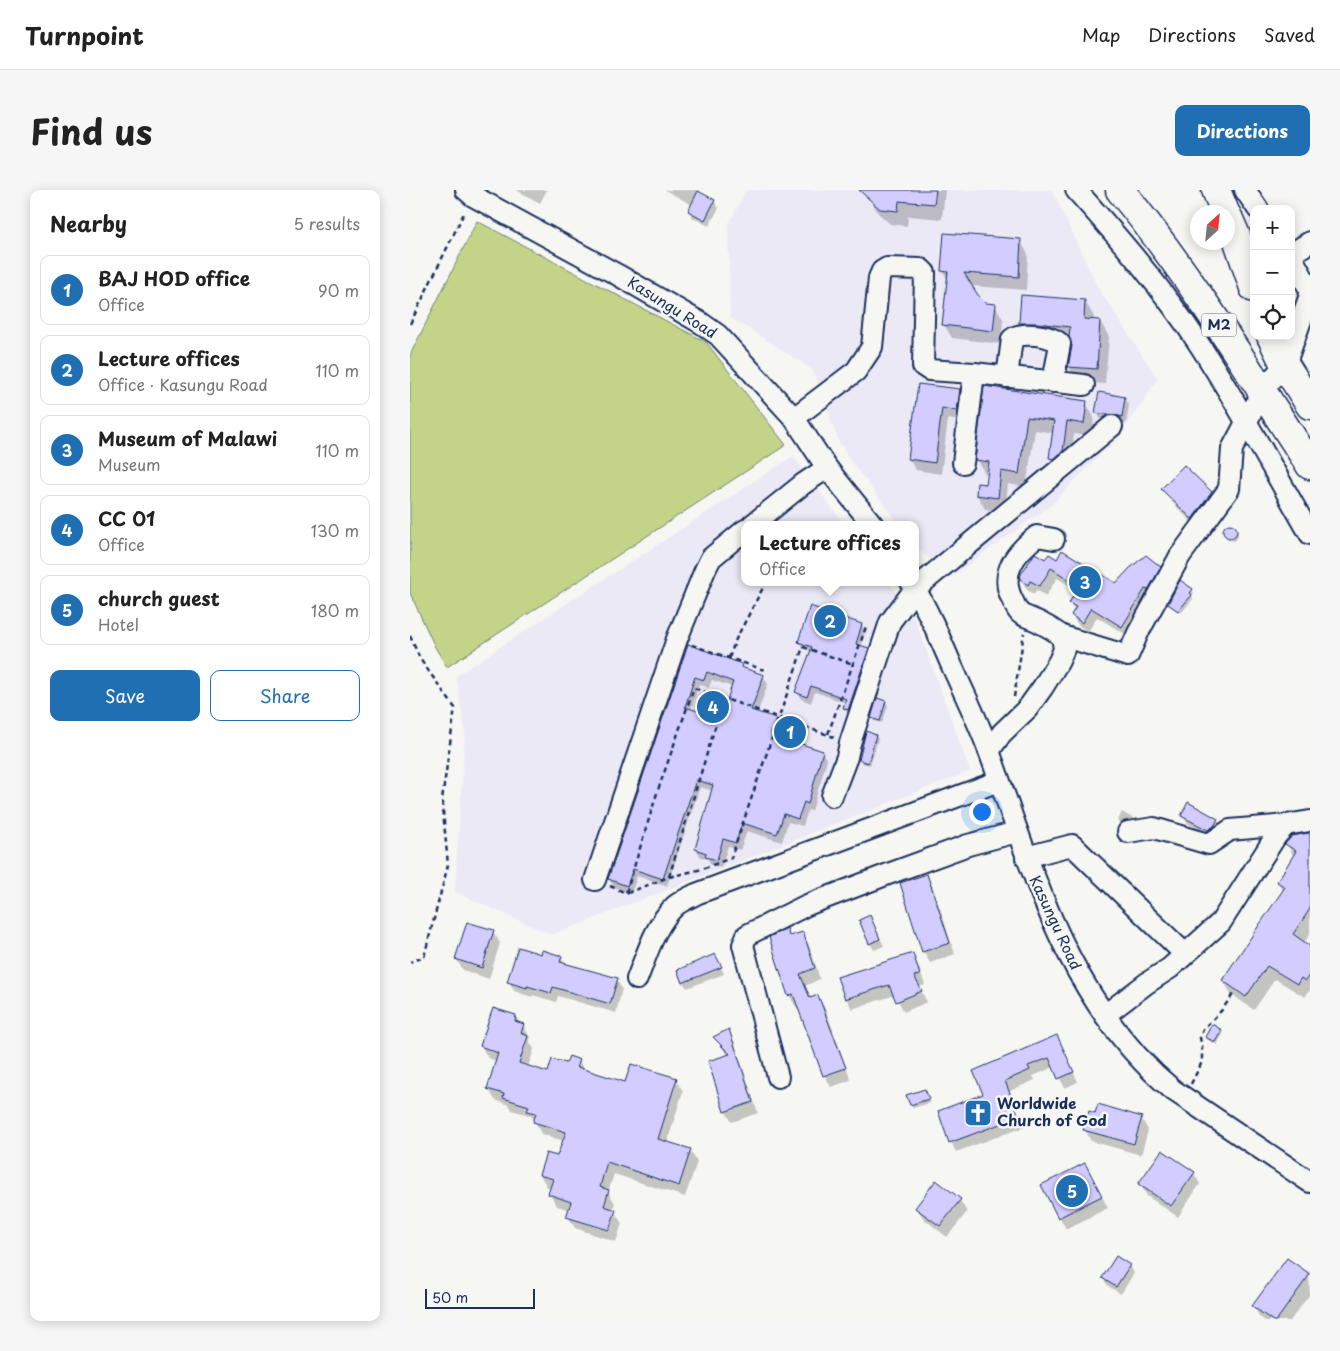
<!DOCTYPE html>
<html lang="en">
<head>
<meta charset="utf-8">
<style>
  :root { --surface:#fff; --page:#f6f6f6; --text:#222; --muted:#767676; --line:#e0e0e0; --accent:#1f6fb2 }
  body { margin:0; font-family:"Playpen Sans",sans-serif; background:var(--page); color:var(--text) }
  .controls { position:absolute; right:15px; top:15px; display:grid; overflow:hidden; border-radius:10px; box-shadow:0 2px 12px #0003 }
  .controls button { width:45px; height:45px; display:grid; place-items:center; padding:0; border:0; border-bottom:1px solid var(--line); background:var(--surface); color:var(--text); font:25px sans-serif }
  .compass { position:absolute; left:780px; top:15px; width:45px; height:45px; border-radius:50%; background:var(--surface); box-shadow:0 2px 12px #0003; rotate:27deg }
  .scale { position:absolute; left:15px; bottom:12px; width:110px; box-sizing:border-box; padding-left:5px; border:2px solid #1b2f5e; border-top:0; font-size:14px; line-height:18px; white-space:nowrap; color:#1b2f5e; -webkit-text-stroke:4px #f6f6f2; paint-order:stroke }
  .you { position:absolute; left:571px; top:621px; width:18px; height:18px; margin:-12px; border:4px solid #fff; border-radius:50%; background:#1a73e8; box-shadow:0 0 0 8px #1a73e833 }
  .badge { display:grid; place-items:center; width:32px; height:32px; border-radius:50%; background:var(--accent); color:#fff; font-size:16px; font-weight:700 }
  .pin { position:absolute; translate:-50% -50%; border:2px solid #fff; box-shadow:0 1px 5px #0006 }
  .popup { position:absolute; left:331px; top:331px; width:178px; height:65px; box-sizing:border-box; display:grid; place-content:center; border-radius:10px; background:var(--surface); filter:drop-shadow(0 1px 4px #0005); font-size:16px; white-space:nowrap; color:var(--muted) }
  .popup b { font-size:19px; color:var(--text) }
  .popup::after { content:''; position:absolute; left:50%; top:100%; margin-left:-10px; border:10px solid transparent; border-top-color:var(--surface) }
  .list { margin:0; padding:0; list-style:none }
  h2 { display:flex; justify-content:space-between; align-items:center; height:65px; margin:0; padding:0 20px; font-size:21px }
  h2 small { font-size:16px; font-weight:400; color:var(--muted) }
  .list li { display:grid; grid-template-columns:32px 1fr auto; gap:15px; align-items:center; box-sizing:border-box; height:70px; margin:0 10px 10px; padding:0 10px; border:1px solid var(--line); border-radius:10px }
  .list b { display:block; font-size:19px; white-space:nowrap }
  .list p { margin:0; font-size:16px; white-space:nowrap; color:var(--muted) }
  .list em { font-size:16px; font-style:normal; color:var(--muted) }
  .actions { display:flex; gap:10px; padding:15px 20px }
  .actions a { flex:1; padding:11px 0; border:1px solid var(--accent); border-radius:10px; text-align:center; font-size:18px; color:var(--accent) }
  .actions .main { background:var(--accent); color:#fff }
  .icon { flex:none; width:28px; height:28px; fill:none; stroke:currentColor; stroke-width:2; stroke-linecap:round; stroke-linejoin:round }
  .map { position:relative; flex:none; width:900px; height:1131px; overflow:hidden; border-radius:10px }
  header { display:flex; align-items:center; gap:30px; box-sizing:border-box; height:70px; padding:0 25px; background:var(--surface); border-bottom:1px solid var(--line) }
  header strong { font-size:24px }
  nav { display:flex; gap:28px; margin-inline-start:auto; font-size:18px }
  .intro { display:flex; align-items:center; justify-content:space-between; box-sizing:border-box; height:120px; padding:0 30px }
  h1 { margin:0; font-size:35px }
  .button { padding:12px 22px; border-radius:10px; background:var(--accent); color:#fff; font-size:18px; font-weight:700 }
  main { display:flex; gap:30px; padding:0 30px }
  aside { flex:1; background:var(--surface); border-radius:10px; box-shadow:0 2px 12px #0003 }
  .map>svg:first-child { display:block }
  .built { fill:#ece9f6 }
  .green { fill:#c3d489; stroke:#6f8274 }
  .shadow { fill:#0003; fill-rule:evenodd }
  .building { fill:#d3ccff; stroke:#1b2f5e; fill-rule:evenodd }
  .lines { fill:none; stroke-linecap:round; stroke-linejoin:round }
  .minor-casing { stroke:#1b2f5e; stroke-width:24 }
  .highway-casing { stroke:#1b2f5e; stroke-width:31 }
  .path { stroke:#1b2f5e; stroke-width:2.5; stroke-dasharray:5 4; stroke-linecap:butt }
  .minor { stroke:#f6f6f2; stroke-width:20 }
  .highway { stroke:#f6f6f2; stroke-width:28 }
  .labels { text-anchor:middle; stroke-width:5; stroke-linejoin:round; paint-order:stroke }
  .shield { fill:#f6f6f2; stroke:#5d6b8a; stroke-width:1 }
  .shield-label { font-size:14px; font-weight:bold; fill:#1b2f5e }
  .street-label { font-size:15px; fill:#1b2f5e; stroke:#f6f6f2 }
  .poi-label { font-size:15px; font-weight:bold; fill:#1b2f5e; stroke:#f6f6f2; text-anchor:start }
</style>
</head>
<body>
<header>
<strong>Turnpoint</strong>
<nav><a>Map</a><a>Directions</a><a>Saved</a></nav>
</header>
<div class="intro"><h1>Find us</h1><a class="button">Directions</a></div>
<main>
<aside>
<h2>Nearby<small>5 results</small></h2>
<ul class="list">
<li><span class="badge">1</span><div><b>BAJ HOD office</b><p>Office</p></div><em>90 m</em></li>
<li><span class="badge">2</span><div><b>Lecture offices</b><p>Office · Kasungu Road</p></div><em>110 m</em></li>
<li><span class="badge">3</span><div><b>Museum of Malawi</b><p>Museum</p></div><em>110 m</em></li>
<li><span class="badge">4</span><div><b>CC 01</b><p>Office</p></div><em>130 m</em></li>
<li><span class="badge">5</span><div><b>church guest</b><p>Hotel</p></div><em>180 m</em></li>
</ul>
<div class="actions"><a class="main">Save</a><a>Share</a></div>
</aside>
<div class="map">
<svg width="900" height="1131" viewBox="0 0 900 1131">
  <rect width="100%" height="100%" fill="#f6f6f2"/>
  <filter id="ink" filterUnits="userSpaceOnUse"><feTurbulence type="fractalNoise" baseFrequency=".02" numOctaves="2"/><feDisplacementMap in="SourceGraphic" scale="10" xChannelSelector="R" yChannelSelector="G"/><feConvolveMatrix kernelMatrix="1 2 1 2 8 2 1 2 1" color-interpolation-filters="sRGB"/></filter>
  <g filter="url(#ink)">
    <g class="built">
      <path d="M337,0H642L688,98L748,189L710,245L641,315L541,387L508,359L505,355V335H489L438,267L429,252L403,180L320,127L318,35Z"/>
      <path d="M383,266L435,335H335V392H478L504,427L560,581L142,745L45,702L55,541L46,486Z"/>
    </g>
    <path class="green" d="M67,31L296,152L376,255L37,477L25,457L0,403V165Z"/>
    <g class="shadow">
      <path d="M106,0H137L130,13Z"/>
      <path d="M255,0H290L289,2L304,11L309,18L299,36L283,28L279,21L282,15Z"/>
      <path d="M455,0H535L532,29L498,26L497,36L480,34L468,23Z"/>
      <path d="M896,0H900V7Z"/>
      <path d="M610,50L618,64L616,100L561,96L575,114L585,115L593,129L591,154L542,148L534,135L538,91L533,81Z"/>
      <path d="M612,106L675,111L684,127L683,131H690L699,147L695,194L668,192L659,177L663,156L662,151L637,148L619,149L610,133Z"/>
      <path d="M509,195L549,201L556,212L554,232L538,229L531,284L506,280L499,269Z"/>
      <path d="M575,198L676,213L684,227L682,247L664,244L660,276L648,282L640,267L643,243L625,240L616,297L598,294L595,322L575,319L567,305L568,295L577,296L579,284H575L567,269Z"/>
      <path d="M714,208L719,215L716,234L691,230L687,223Z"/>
      <path d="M753,299L801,303L808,315L789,340L760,310Z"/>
      <path d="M822,336L828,342V346L825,351L819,350L814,343L817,337Z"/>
      <path d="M647,370L706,395L750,378L755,388L718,446L687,427L678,442L668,435L662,425L665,421L660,413L668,401L647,388L636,406L626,400L624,404L617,400L611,389L636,371Z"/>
      <path d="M782,400L784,403L782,406L783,409L771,423L761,417L759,414Z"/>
      <path d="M452,435L455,442L451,457L458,459L462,466L442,526L438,525L434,518L436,513L405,502L401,513L391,509L387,502L402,461L393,458L389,451Z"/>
      <path d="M278,456L331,475L334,479L353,486L358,494L347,524L365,529L370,538L367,547L412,562L417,570L402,621L398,620L393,636L378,632L372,652L337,641L330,660L318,656L311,678L301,675L298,669L291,667L286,659L303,601L290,597L257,696L227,686L221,704L204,697L199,689ZM302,490L322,497L312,530L281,520L289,494L299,498Z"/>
      <path d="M468,509L476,512L478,516L472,533L464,531L462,527Z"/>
      <path d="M466,546L468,549L460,575L452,573L450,569Z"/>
      <path d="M712,622L726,630L728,632L713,636L709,634L708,630Z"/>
      <path d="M773,626L807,630L812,637L803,647L777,633Z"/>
      <path d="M900,646V744L894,753L900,757V802L899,801L895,807L865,789L844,820L821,804L813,790L873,701L868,692L884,667L877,654Z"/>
      <path d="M517,686L523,697L545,764L520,773L513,761Z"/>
      <path d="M460,727L474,756L464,760L460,753Z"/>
      <path d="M376,740L380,747L392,743L399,755L410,789L395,796L402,809L408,807L415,818L441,890L421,897L415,886L389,816L386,817L379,805Z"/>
      <path d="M83,741L90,753L79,789L53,780L46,769Z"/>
      <path d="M502,764L508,775L515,795L509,797L517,812L494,822L485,805L442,819L436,808Z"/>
      <path d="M132,766L151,767L155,775L207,790L212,799L206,823L148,806L146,812L123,805L122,807L104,801L99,791Z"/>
      <path d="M307,769L314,784L277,798L273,792Z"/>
      <path d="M106,826L110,834L113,835L120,847L119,851L124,859L118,877L138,884L169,871L175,881L216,894L266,890L273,901L257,953L280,960L287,972L275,1007L204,984L198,1002L205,1013L203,1020L212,1033L206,1052L165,1038L158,1026L160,1020L147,1016L140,1004L142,998L137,997L130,985L148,968L154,951L131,944L122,926L102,920L99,915L85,910L78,898L87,871L78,868L71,856Z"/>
      <path d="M318,841L324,851L348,923L322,932L315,921L319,866L311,857L305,847Z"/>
      <path d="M811,841L813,844L807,855L798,850L796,847Z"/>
      <path d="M652,857L668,892L655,898L644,877L623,886L625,890L600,901L614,937L546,962L541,952L575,905L565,882Z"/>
      <path d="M516,903L520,913L503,918L498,905Z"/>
      <path d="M731,928L738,940L731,965L681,951L675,940Z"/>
      <path d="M784,983L790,994L768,1027L737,1006L730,994Z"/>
      <path d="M681,986L698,1018L656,1039L633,996Z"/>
      <path d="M526,992L550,1010L557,1022L537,1047L514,1029L507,1018Z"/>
      <path d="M706,1068L719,1076L724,1083L711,1104L698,1096L693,1088Z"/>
      <path d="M899,1085L900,1104L880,1131H855L850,1127L843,1116Z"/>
    </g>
    <g class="building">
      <path d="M449,0H526L524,14L489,11L488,21L470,19Z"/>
      <path d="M288,1L305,10L295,30L278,21Z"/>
      <path d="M534,43L611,49L609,87L554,83L568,105L576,113L586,114L583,141L532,135L538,82L531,81Z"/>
      <path d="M611,105L675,110L674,129L690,130L687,179L658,177L662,156L659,147L660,137L627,133H609Z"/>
      <path d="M508,194L550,199L547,221L532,218L525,273L498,269Z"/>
      <path d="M574,196L677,211L674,234L657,231L653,261L644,269L639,268L644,231L617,227L609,284L591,281L588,308L566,305L567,293L576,294L579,272L565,270Z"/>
      <path d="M689,202L715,207L712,227L706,225L685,223Z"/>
      <path d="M774,275L802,302L782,329L751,299Z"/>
      <circle cx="820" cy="341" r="7"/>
      <path d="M652,360L706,393L720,378L736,365L751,377L738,400L735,399L712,437L681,418L672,433L661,425L666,417L659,413L669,396L641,378L630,396L620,391L618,395L610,389L611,384L625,363L635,369L639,364L647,369Z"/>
      <path d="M770,390L783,399L780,403L782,405L768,421L758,414Z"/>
      <path d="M400,416L452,434L446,454L459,458L438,520L433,518L436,509L401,496L397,507L385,502L402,457L388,452Z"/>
      <path d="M278,454L332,474L331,477L354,485L341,520L366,528L361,544L413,561L398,614L394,612L388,629L374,624L367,644L332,633L326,653L313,649L307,670L295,667L296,663L285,659L303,595L286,590L253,689L223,679L217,696L198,689ZM297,482L323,492L311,528L275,517L285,487L294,490Z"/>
      <path d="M467,508L476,511L470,531L461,528Z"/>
      <path d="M456,541L466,545L458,573L449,570Z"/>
      <path d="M778,612L808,629L804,636L798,640L771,626Z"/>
      <path d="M898,643L900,645V719L883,744L900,756V784L895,791L891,788L887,794L857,776L836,807L812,790L875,697L867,692L886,661L875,654L882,646Z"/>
      <path d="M517,684L540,753L512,762L490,693Z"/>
      <path d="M460,725L470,749L459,754L449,730Z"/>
      <path d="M57,732L84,740L72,778L45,769Z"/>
      <path d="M377,738L379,746L393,742L405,778L390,784L400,808L408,805L436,878L413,886L383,804L378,806L359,747Z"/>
      <path d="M108,757L131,764L132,760L152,766L150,772L208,788L200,814L143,797L141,803L117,796V798L97,792Z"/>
      <path d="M503,763L510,785L504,786L512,801L486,812L479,795L435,809L427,787Z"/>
      <path d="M305,764L312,777L272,793L267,780Z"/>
      <path d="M83,818L106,825L105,831L114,834L111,843L118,846L109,873L138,882L142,869L156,873L159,866L170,870L167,877L215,892L221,874L267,888L248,949L281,959L269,996L197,972L190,997L199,1000L194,1016L206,1020L199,1040L156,1027L161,1012L138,1004L143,989L129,985L136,963L147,966L156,942L123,932L126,923L117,921L119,916L93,908L94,904L77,899L88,863L70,856Z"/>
      <path d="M802,834L812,840L805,852L795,847Z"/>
      <path d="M319,839L343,912L314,922L298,871L320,864L303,847Z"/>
      <path d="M647,845L664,882L648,889L639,868L618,876L620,880L595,891L609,927L539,953L528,921L573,904L563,881Z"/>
      <path d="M515,899L519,909L500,915L496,905Z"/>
      <path d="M688,914L732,927L724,954L673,940L679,921L685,923Z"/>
      <path d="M752,960L785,982L761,1016L728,994Z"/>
      <path d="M675,973L692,1006L648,1028L631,995Z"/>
      <path d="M526,990L551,1009L530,1036L505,1018Z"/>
      <path d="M706,1066L720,1075L706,1097L692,1088Z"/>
      <path d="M877,1068L900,1084L866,1131H863L842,1116Z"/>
    </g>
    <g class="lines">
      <defs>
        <g id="minor">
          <path d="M56,0L63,6L208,85L291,133L308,145L384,228L417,278L463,335"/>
          <path d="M666,0C710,49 753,99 789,154C829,215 863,280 900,344"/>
          <path d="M835,0L848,19"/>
          <path d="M881,64L900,52"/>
          <path d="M881,66L900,100"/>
          <path d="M597,187L602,149C610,141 643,145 650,154L643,192"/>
          <path d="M384,228L446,181L462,157L469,88L472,81L477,78L511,79L515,83L513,176L519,180L564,183L674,195"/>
          <path d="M553,273L564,183"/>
          <path d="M342,335L393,294L417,278"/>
          <path d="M501,392C517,418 529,446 541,474C554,503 568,531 579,561C623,682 659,814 763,900L900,992"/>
          <path d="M652,446L718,466L728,443L770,366L819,299L822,259L855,197L875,175L900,105"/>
          <path d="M579,561L592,543L618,518L633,497L649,471L654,459L652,446C645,441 637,436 629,432C623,429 616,427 611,424C607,421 605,415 603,411C588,384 606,362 627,346L644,349"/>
          <path d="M422,606L437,567L440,553L480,432L505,399L702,236"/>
          <path d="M718,642L744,638L799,654L820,640L876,635"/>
          <path d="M616,667L662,655L775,764"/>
          <path d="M185,690L267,449L295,380L301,368L335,340"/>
          <path d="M227,789C237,764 245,735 265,716C271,711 279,708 286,704L589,591"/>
          <path d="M695,825L737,793L760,778L811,732L866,646L876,635L900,631"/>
          <path d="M368,887L333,755L337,745L397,715L481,683L558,655L607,642"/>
        </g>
        <g id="highway">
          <path d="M710,0C781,86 839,182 900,275"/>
          <path d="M806,0L815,22"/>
          <path d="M818,27L827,48L844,98"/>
          <path d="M861,146L875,175L900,215"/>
        </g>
      </defs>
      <use href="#minor" class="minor-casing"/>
      <use href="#highway" class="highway-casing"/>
      <g class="path">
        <path d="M0,134L55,21"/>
        <path d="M0,446L10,469L45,518L32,610L38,675L14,767L0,772"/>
        <path d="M282,455L354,480"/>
        <path d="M319,468L326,449L356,392"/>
        <path d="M604,507L614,443"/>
        <path d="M418,544L457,434"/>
        <path d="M259,687L314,508"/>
        <path d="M200,696L216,703L248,600L284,498L424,547"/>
        <path d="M217,703L259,687L292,679L321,668L393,457L443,474"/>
        <path d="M781,894L792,872V857L790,848L793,839L811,821L824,803"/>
      </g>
      <use href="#minor" class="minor"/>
      <use href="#highway" class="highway"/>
    </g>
  </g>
  <defs>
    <symbol id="church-square" viewBox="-11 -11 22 22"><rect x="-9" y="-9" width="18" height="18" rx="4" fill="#1f6fb2" stroke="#f6f6f2"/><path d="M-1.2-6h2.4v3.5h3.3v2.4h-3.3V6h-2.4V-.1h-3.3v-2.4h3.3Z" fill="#fff"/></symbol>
  </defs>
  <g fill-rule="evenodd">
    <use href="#church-square" x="552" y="907" width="32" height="32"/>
  </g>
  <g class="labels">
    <rect class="shield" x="791.5" y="123.5" width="35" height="23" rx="4"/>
    <g class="shield-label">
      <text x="809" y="140">M2</text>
    </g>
    <g class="street-label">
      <text transform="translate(262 118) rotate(32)" y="5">Kasungu Road</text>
      <text transform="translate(645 733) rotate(65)" y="5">Kasungu Road</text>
    </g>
    <g class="poi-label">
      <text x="587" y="919">Worldwide<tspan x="587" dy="17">Church of God</tspan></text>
    </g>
  </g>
</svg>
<div class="controls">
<button>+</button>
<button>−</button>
<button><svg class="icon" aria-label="locate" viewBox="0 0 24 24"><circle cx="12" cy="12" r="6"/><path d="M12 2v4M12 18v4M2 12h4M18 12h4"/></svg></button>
</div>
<svg class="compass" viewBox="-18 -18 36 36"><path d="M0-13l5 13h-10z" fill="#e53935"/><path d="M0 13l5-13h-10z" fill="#767676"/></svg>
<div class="scale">50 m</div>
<div class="you"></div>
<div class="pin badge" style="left:380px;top:542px">1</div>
<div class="pin badge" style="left:420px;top:431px">2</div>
<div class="popup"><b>Lecture offices</b>Office</div>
<div class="pin badge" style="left:675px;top:392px">3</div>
<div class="pin badge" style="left:303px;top:517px">4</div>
<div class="pin badge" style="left:662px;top:1001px">5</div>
</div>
</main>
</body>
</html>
